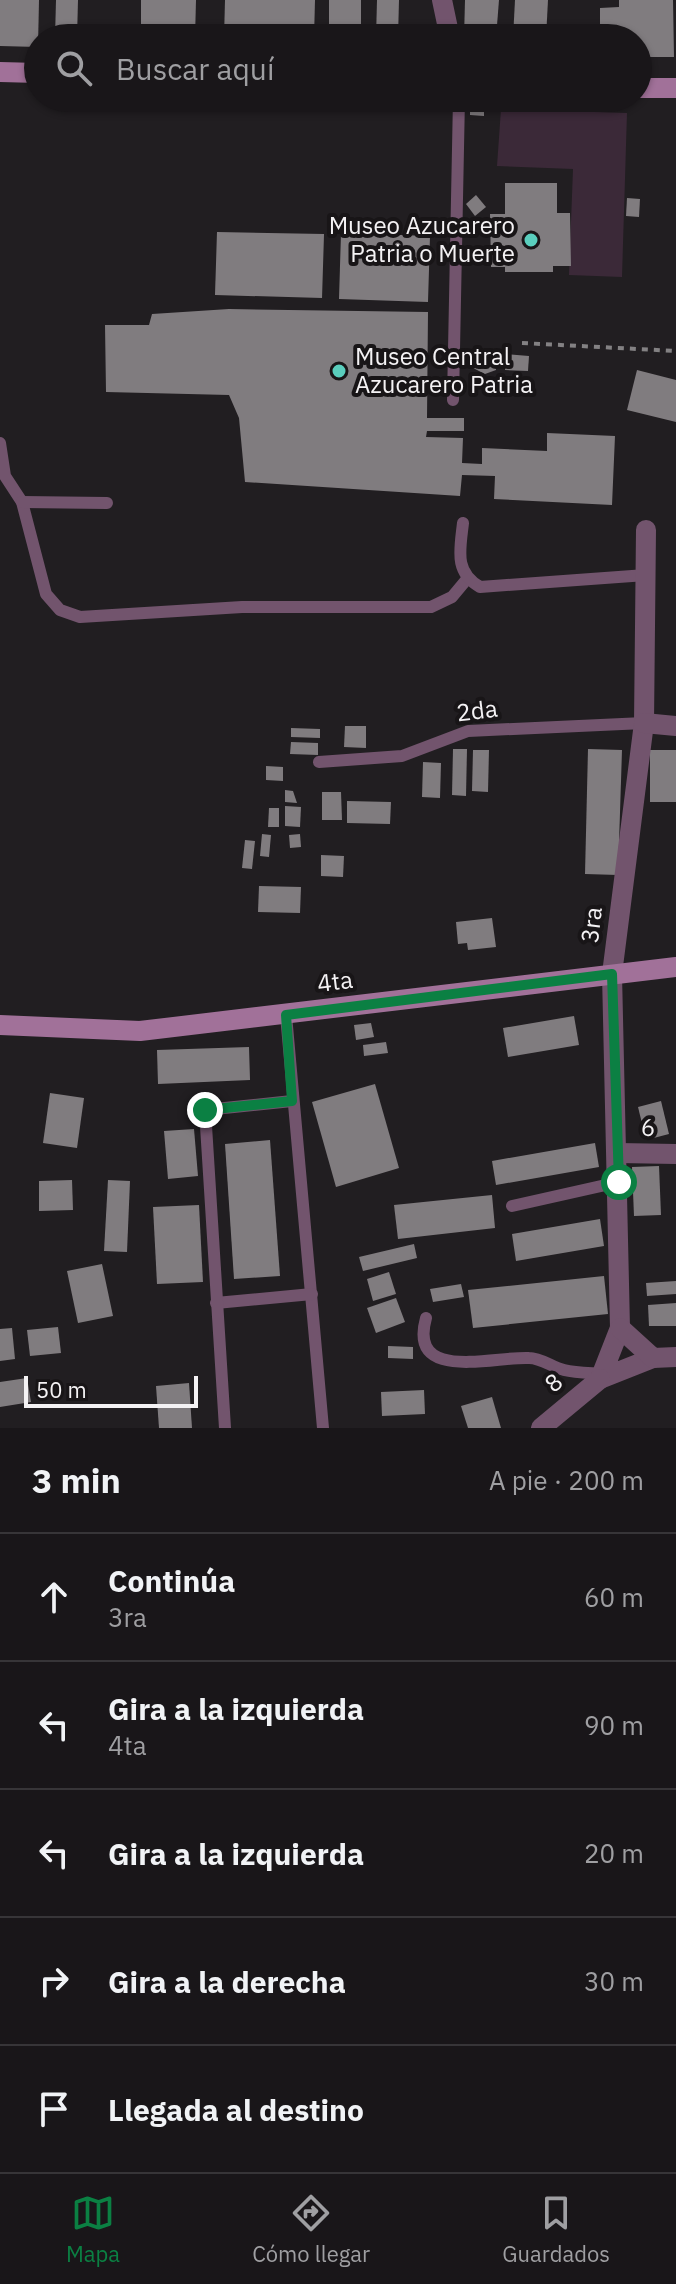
<!DOCTYPE html>
<html lang="es">
<head>
<meta charset="utf-8">
<style>
  :root { --surface:#191619; --page:#221f22; --text:#f1f3f6; --muted:#9f9fa2; --line:#373538; --accent:#0b8043 }
  body { margin:0; font-family:"IBM Plex Sans",sans-serif; background:var(--page); color:var(--text) }
  .scale { position:absolute; left:24px; bottom:20px; width:174px; box-sizing:border-box; padding-left:8px; border:4px solid #f4f2f4; border-top:0; font-size:22px; line-height:28px; white-space:nowrap; color:#f4f2f4; -webkit-text-stroke:6px #181517; paint-order:stroke }
  .stop { position:absolute; width:24px; height:24px; margin:-18px; border:6px solid #0b8043; border-radius:50%; background:#fff }
  .stop.end { background:#0b8043; border-color:#fff; box-shadow:0 2px 8px #0008 }
  .list { margin:0; padding:0; list-style:none }
  h2 { display:flex; justify-content:space-between; align-items:center; height:104px; margin:0; padding:0 32px; font-size:34px }
  h2 small { font-size:26px; font-weight:400; color:var(--muted) }
  .list li { display:grid; grid-template-columns:52px 1fr auto; gap:24px; align-items:center; box-sizing:border-box; height:128px; padding:0 32px; border-top:2px solid var(--line) }
  .list b { display:block; font-size:30px; white-space:nowrap }
  .list p { margin:0; font-size:26px; white-space:nowrap; color:var(--muted) }
  .list em { font-size:26px; font-style:normal; color:var(--muted) }
  .icon { flex:none; width:44px; height:44px; fill:none; stroke:currentColor; stroke-width:2; stroke-linecap:round; stroke-linejoin:round }
  .map { position:relative; flex:none; width:676px; height:1428px; overflow:hidden }
  .search { position:absolute; background:var(--surface); box-shadow:0 2px 6px #0004; left:24px; right:24px; top:24px; height:88px; display:flex; align-items:center; gap:20px; box-sizing:border-box; padding:0 28px; border-radius:44px; color:var(--muted); font-size:30px }
  .sheet { height:744px; background:var(--surface) }
  nav { display:flex; justify-content:space-around; align-items:center; box-sizing:border-box; height:112px; border-top:2px solid var(--line); background:var(--surface); font-size:22px; color:var(--muted) }
  nav a { display:grid; justify-items:center; gap:4px }
  nav .on { color:var(--accent) }
  .map>svg:first-child { display:block }
  .green { fill:#3b2938 }
  .building { fill:#807c7f }
  .lines { fill:none; stroke-linecap:round; stroke-linejoin:round }
  .path { stroke:#838183; stroke-width:4; stroke-dasharray:6 6; stroke-linecap:butt }
  .lane { stroke:#72546d; stroke-width:12 }
  .street { stroke:#72546d; stroke-width:20 }
  .secondary { stroke:#a17199; stroke-width:20 }
  .route { stroke:#0b8043; stroke-width:10 }
  .poi-dot { fill:#5acebd; stroke:#181517; stroke-width:3 }
  .labels { text-anchor:middle; stroke-width:8; stroke-linejoin:round; paint-order:stroke }
  .poi-label { font-size:24px; fill:#f4f2f4; stroke:#181517; text-anchor:end }
  .street-label { font-size:24px; fill:#f4f2f4; stroke:#181517 }
</style>
</head>
<body>
<div class="map">
<svg width="676" height="1428" viewBox="0 0 676 1428">
  <rect width="100%" height="100%" fill="#211e21"/>
  <path class="green" d="M501,109L627,113L622,277L569,275L573,169L497,166Z"/>
  <g class="building">
    <path d="M0,0H39L38,47L0,46Z"/>
    <path d="M56,0H78L77,38H55Z"/>
    <path d="M141,0H196L195,38H141Z"/>
    <path d="M225,0H315L314,38H224Z"/>
    <rect x="329" y="0" width="32" height="38"/>
    <path d="M377,0H399L398,38H376Z"/>
    <path d="M465,0H499L496,38H464Z"/>
    <path d="M515,0H548L546,38H513Z"/>
    <path d="M619,0H673L674,57H638V38H600V8L619,7Z"/>
    <path d="M470,101H484V116L470,115Z"/>
    <path d="M505,183H557V213H570L571,266H553V272H505V267H491L490,214H505Z"/>
    <path d="M476,195L486,207L475,216L466,204Z"/>
    <path d="M627,198L640,199L639,217L626,216Z"/>
    <path d="M217,232L324,234L322,298L215,295Z"/>
    <path d="M341,233L430,236L428,302L339,299Z"/>
    <path d="M229,309L428,312L427,418H464V431H427L426,437L463,438L462,463L482,464V448L547,451V433L615,436L612,505L494,499L495,476L462,475L460,496L245,482L239,418L229,395L106,392L105,325H149L152,314Z"/>
    <path d="M485,348L496,355V370L485,374L473,368V353Z"/>
    <path d="M506,354L529,356L528,371L505,370Z"/>
    <path d="M637,370L676,380V422L627,410Z"/>
    <path d="M345,726H366V748L344,747Z"/>
    <path d="M291,728L320,729V738L291,737Z"/>
    <path d="M291,742L318,743V755L290,754Z"/>
    <path d="M453,749H467L466,796L452,795Z"/>
    <path d="M588,749L622,750L618,875L585,874Z"/>
    <path d="M473,750H489L488,792L472,791Z"/>
    <rect x="650" y="750" width="26" height="52"/>
    <path d="M423,762L441,763L440,798L422,797Z"/>
    <path d="M266,766L283,767V781L266,780Z"/>
    <path d="M285,790L293,791L297,803L285,802Z"/>
    <path d="M322,792H341L342,820H322Z"/>
    <path d="M347,801L391,802L390,824L347,823Z"/>
    <path d="M285,806L301,807L300,827L285,826Z"/>
    <path d="M269,808H279V827H268Z"/>
    <path d="M262,834L271,835L269,857L260,856Z"/>
    <path d="M300,834L301,847L290,848L289,835Z"/>
    <path d="M245,840L255,841L252,869L242,868Z"/>
    <path d="M321,855L344,856L343,877L321,876Z"/>
    <path d="M259,886L301,887L300,913L258,912Z"/>
    <path d="M492,918L496,947L468,950L467,943L458,944L456,922Z"/>
    <path d="M574,1016L579,1045L508,1057L503,1028Z"/>
    <path d="M371,1023L374,1037L356,1040L354,1025Z"/>
    <path d="M386,1042L388,1053L364,1056L363,1045Z"/>
    <path d="M249,1047L250,1080L158,1084L157,1050Z"/>
    <path d="M375,1084L399,1168L336,1187L312,1102Z"/>
    <path d="M50,1093L84,1098L77,1148L43,1143Z"/>
    <path d="M661,1101L669,1134L646,1140L638,1107Z"/>
    <path d="M194,1129L198,1176L168,1179L164,1131Z"/>
    <path d="M270,1140L280,1276L234,1279L225,1144Z"/>
    <path d="M595,1143L599,1167L496,1185L492,1161Z"/>
    <path d="M659,1166L661,1215L634,1216L632,1167Z"/>
    <path d="M72,1180L73,1210L39,1211V1181Z"/>
    <path d="M108,1180L130,1181L127,1252L104,1251Z"/>
    <path d="M492,1195L495,1228L398,1239L394,1205Z"/>
    <path d="M199,1205L203,1282L157,1284L153,1207Z"/>
    <path d="M600,1219L604,1246L516,1261L512,1234Z"/>
    <path d="M414,1244L417,1258L363,1271L359,1257Z"/>
    <path d="M102,1264L113,1316L78,1323L67,1271Z"/>
    <path d="M389,1272L396,1294L373,1301L367,1279Z"/>
    <path d="M604,1276L608,1314L473,1328L468,1290Z"/>
    <path d="M676,1281V1294L647,1296L646,1283Z"/>
    <path d="M461,1284L464,1297L433,1302L430,1289Z"/>
    <path d="M396,1298L405,1322L376,1333L367,1308Z"/>
    <path d="M676,1303V1326H649L648,1305Z"/>
    <path d="M58,1327L61,1353L30,1356L27,1330Z"/>
    <path d="M12,1328L15,1359L0,1361V1329Z"/>
    <path d="M388,1346L413,1347V1359L388,1358Z"/>
    <path d="M27,1378L31,1402L0,1407V1382Z"/>
    <path d="M189,1383L192,1428H159L156,1386Z"/>
    <path d="M424,1390L425,1414L382,1416L381,1392Z"/>
    <path d="M492,1397L501,1428H468L461,1406Z"/>
  </g>
  <g class="lines">
    <path class="path" d="M522,343L676,351"/>
    <g class="lane">
      <path d="M453,400L459,98"/>
      <path d="M0,443L5,476L22,502L46,594L60,610L80,617L242,607H431L452,597L467,579"/>
      <path d="M22,502L107,503"/>
      <path d="M463,523C460,550 454,572 480,587L646,575"/>
      <path d="M319,762L402,756L468,731L644,723"/>
      <path d="M286,1015L323,1428"/>
      <path d="M512,1206L619,1182"/>
      <path d="M216,1303L312,1294"/>
      <path d="M426,1318C408,1383 494,1356 529,1358C541,1358 552,1367 564,1370C576,1373 590,1373 602,1374"/>
      <path d="M225,1428L205,1110L292,1101"/>
    </g>
    <g class="street">
      <path d="M442,0L450,38"/>
      <path d="M646,530L644,723L612,974L620,1328L600,1379L653,1358"/>
      <path d="M644,723L676,726"/>
      <path d="M618,1153L676,1154"/>
      <path d="M620,1328L653,1358L676,1357"/>
      <path d="M541,1428L600,1379"/>
    </g>
    <g class="secondary">
      <path d="M0,72L38,73"/>
      <path d="M638,88H676"/>
      <path d="M0,1025L140,1031L676,967"/>
    </g>
  </g>
  <g class="lines">
    <path class="route" d="M205,1110L292,1101L286,1015L612,974L619,1182"/>
  </g>
  <g class="poi-dot">
    <circle cx="531" cy="240" r="8"/>
    <circle cx="339" cy="371" r="8"/>
  </g>
  <g class="labels">
    <g class="poi-label">
      <text x="515" y="234">Museo Azucarero<tspan x="515" dy="28">Patria o Muerte</tspan></text>
      <text x="355" y="365" text-anchor="start">Museo Central<tspan x="355" dy="28">Azucarero Patria</tspan></text>
    </g>
    <g class="street-label">
      <text transform="translate(477 711) rotate(-7)" y="8">2da</text>
      <text transform="translate(592 925) rotate(-83)" y="8">3ra</text>
      <text transform="translate(335 982) rotate(-7)" y="8">4ta</text>
      <text transform="translate(648 1128) rotate(1)" y="8">6</text>
      <text transform="translate(554 1383) rotate(-40)" y="8">8</text>
    </g>
  </g>
</svg>
<div class="scale">50 m</div>
<div class="stop" style="left:619px;top:1182px"></div>
<div class="stop end" style="left:205px;top:1110px"></div>
<div class="search"><svg class="icon" aria-label="search" viewBox="0 0 24 24"><circle cx="10" cy="10" r="6"/><path d="M15 15l6 6"/></svg>Buscar aquí</div>
</div>
<section class="sheet">
<h2>3 min<small>A pie · 200 m</small></h2>
<ul class="list">
<li><svg class="icon" aria-label="ahead" viewBox="0 0 24 24"><path d="M12 20V5M6 11l6-6 6 6"/></svg><div><b>Continúa</b><p>3ra</p></div><em>60 m</em></li>
<li><svg class="icon" aria-label="left" viewBox="0 0 24 24"><path d="M17 20v-9H6M10 6l-5 5 5 5"/></svg><div><b>Gira a la izquierda</b><p>4ta</p></div><em>90 m</em></li>
<li><svg class="icon" aria-label="left" viewBox="0 0 24 24"><path d="M17 20v-9H6M10 6l-5 5 5 5"/></svg><div><b>Gira a la izquierda</b></div><em>20 m</em></li>
<li><svg class="icon" aria-label="right" viewBox="0 0 24 24"><path d="M7 20v-9h11M14 6l5 5-5 5"/></svg><div><b>Gira a la derecha</b></div><em>30 m</em></li>
<li><svg class="icon" aria-label="arrive" viewBox="0 0 24 24"><path d="M6 21V4h12l-3 4 3 4H6"/></svg><div><b>Llegada al destino</b></div></li>
</ul>
</section>
<nav>
<a class="on"><svg class="icon" aria-label="map" viewBox="0 0 24 24"><path d="M3 6l6-2 6 2 6-2v14l-6 2-6-2-6 2zM9 4v14M15 6v14"/></svg>Mapa</a>
<a><svg class="icon" aria-label="directions" viewBox="0 0 24 24"><path d="M12 3l9 9-9 9-9-9zM9 14v-3h6M13 9l2 2-2 2"/></svg>Cómo llegar</a>
<a><svg class="icon" aria-label="saved" viewBox="0 0 24 24"><path d="M7 4h10v16l-5-4-5 4z"/></svg>Guardados</a>
</nav>
</body>
</html>
